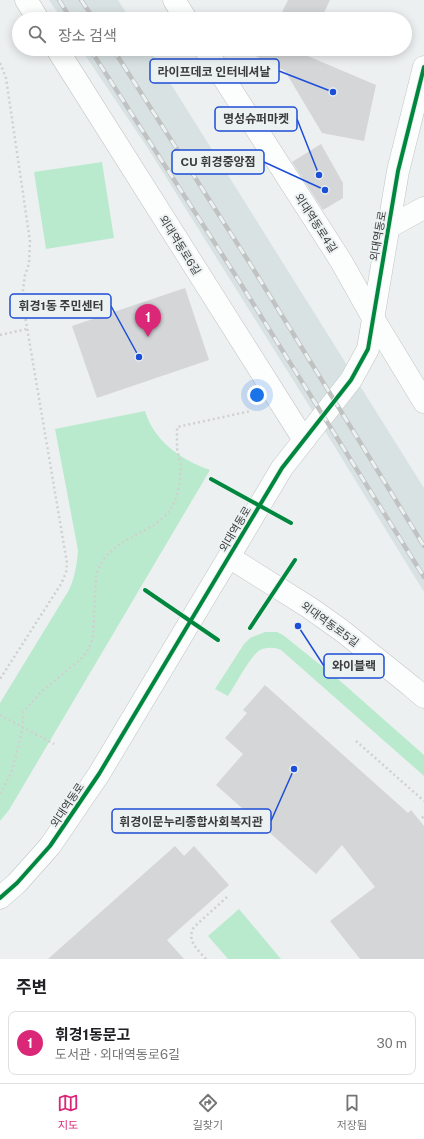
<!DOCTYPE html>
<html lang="ko">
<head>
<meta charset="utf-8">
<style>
  :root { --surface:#fff; --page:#f2f2f2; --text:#202124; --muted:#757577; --line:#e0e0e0; --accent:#db2777 }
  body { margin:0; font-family:"Public Sans","Noto Sans KR",sans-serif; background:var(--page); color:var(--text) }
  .you { position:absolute; left:257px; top:395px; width:14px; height:14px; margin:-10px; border:3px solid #fff; border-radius:50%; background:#1a73e8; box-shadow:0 0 0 6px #1a73e833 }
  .badge { display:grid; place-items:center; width:26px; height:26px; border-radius:50%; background:var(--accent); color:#fff; font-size:13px; font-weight:700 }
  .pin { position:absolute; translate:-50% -33px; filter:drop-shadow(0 1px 2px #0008) }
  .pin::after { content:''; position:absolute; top:21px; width:14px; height:12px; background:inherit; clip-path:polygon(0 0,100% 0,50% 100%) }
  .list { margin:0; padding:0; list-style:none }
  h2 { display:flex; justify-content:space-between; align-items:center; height:52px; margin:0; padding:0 16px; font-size:17px }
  h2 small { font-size:13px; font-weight:400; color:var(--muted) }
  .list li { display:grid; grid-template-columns:26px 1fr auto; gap:12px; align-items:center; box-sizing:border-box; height:64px; margin:0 8px 8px; padding:0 8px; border:1px solid var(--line); border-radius:8px }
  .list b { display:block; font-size:15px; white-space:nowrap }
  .list p { margin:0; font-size:13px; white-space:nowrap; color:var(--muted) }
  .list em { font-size:13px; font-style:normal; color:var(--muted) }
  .icon { flex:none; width:22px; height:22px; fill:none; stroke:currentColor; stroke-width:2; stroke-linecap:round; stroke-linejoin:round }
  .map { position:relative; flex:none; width:424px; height:959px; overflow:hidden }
  .search { position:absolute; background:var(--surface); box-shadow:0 2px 10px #0003; left:12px; right:12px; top:12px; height:44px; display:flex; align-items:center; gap:10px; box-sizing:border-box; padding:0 14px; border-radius:22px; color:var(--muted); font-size:15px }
  .sheet { height:124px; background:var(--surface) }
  nav { display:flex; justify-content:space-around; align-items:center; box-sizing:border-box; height:56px; border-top:1px solid var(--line); background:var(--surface); font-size:11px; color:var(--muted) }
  nav a { display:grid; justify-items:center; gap:2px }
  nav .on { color:var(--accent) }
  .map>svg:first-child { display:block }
  .built { fill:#d9e2e3 }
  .green { fill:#baeacd }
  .building { fill:#d4d6d7 }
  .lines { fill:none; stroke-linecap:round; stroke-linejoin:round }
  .minor-casing { stroke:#c2c4c4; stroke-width:23 }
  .path { stroke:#cfd0d0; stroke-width:2.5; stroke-dasharray:2 3; stroke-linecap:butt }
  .minor { stroke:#fcfdfd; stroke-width:22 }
  .rail-casing { stroke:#c1c2c2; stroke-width:4.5 }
  .rail { stroke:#ecf1f2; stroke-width:3; stroke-dasharray:9; stroke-linecap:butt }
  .cycleway-casing { stroke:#ecf1f2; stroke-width:6 }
  .cycleway { stroke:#00873e; stroke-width:4 }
  .labels { text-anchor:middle; stroke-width:4; stroke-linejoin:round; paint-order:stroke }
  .street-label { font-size:11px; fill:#3b3d3d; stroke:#ecf1f2 }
  .leader { fill:none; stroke:#1d4ed8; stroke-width:1.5 }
  .callout-dot { fill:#1d4ed8; stroke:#ecf1f2; stroke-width:1.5 }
  .callout { fill:#ecf1f2; stroke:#1d4ed8; stroke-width:1.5 }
  .callout-label { font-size:12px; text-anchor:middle; font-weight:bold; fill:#3b3d3d }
</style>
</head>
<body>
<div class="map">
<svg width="424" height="959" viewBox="0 0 424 959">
  <rect width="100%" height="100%" fill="#edf0f1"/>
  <g class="built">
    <path d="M49,0H118L130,19H62Z"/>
    <path d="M81,49H149L424,488V592L333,444L147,147Z"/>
  </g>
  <g class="green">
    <path d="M102,162L114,238L46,249L34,172Z"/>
    <path d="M145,411C154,441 181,460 210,470L9,810L0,821V703L69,590C75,577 77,564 78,550L55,429Z"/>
    <path d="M265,632H277L283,635L338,679L424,755V776L281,650C274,647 267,647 260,650C251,655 235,686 228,696L215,689L244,644L250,638Z"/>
    <path d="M239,909L281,959H228L208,936Z"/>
  </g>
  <g class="building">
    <path d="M288,0H330L321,19H257L260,14L279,18Z"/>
    <path d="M242,49H306L303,54L376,85L364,141L322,133L285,71Z"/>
    <path d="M321,144L343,183V198L323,210L292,162Z"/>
    <path d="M185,288L209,360L97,398L72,326Z"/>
    <path d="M265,685L408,813L411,810L424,826V959H360L330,921L375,887L342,845L316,874L216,785L243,754L225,738L247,713L243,710Z"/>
    <path d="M175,846L184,856L194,846L229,885L167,940L184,959H48Z"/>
  </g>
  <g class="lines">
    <defs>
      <g id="minor">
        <path d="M26,0L38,19"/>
        <path d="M174,0L186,19"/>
        <path d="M57,49L304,440"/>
        <path d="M205,49L341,261L373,318L424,402"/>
        <path d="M389,227L424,208"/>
        <path d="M229,557L310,608L341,630L411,686L424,697"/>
        <path d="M0,898L17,883L50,846L99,774L282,468L351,380L368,349L398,171L424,67"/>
      </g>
    </defs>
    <use href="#minor" class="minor-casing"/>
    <g class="path">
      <path d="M0,63L6,78L30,241L29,264L25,275L23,290V304L67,563L66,573L61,584L0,679"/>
      <path d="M0,335L27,329"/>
      <path d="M0,715L54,744"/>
      <path d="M356,741L424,801"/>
      <path d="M0,794L12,771L23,727V712L41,692L82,658L88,650L93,638L96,576C107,534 158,537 174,503C179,491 182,474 180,461C179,456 177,451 177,446C177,440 177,433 177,427L251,411"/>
      <path d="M422,818L424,816"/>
      <path d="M206,959C197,949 186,940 194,927L227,897"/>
    </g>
    <use href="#minor" class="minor"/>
    <defs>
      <g id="rail">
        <path d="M59,0L71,19"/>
        <path d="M81,0L94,19"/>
        <path d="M90,49L234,273L424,577"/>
        <path d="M113,49L249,262L424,546"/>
      </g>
    </defs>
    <use href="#rail" class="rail-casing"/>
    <use href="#rail" class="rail"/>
    <defs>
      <g id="cycleway">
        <path d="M211,479L291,523"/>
        <path d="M145,590L218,640"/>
        <path d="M250,628L295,560"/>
        <path d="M0,898L17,883L50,846L99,774L282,468L351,380L368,349L398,171L424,67"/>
      </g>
    </defs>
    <use href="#cycleway" class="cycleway-casing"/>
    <use href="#cycleway" class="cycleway"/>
  </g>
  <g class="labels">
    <g class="street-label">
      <text transform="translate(316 223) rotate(57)" y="4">외대역동로4길</text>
      <text transform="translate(378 236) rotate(-80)" y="4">외대역동로</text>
      <text transform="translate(180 245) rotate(58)" y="4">외대역동로6길</text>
      <text transform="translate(235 529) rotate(-59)" y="4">외대역동로</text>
      <text transform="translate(330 624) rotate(36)" y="4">외대역동로5길</text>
      <text transform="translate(67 805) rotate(-56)" y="4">외대역동로</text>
    </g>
  </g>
  <path class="leader" d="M333 92L279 71M319 175L297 119M325 190L264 162M139 357L111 306M298 626L324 666M294 769L271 821"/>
  <g class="callout-dot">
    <circle cx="333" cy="92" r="4"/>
    <circle cx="319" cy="175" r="4"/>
    <circle cx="325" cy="190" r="4"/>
    <circle cx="139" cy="357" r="4"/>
    <circle cx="298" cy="626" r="4"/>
    <circle cx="294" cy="769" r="4"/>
  </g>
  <g class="callout">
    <rect x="150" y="59" width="129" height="24" rx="4"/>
    <rect x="215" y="107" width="82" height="24" rx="4"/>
    <rect x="172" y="150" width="92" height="24" rx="4"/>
    <rect x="10" y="294" width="101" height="24" rx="4"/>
    <rect x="324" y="654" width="60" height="24" rx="4"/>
    <rect x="112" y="809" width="159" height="24" rx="4"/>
  </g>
  <g class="callout-label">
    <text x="214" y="76">라이프데코 인터네셔날</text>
    <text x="256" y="123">명성슈퍼마켓</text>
    <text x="218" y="166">CU 휘경중앙점</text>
    <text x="61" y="310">휘경1동 주민센터</text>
    <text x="354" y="670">와이블랙</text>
    <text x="191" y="826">휘경이문누리종합사회복지관</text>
  </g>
</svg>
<div class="you"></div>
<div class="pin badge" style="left:148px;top:337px">1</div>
<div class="search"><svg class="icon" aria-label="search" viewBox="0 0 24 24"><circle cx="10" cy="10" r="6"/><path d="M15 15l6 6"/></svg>장소 검색</div>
</div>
<section class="sheet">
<h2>주변<small></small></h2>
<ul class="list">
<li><span class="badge">1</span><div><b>휘경1동문고</b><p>도서관 · 외대역동로6길</p></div><em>30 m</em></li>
</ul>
</section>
<nav>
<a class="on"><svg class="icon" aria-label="map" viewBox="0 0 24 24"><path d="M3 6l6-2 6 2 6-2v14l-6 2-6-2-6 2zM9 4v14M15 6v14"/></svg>지도</a>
<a><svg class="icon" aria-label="directions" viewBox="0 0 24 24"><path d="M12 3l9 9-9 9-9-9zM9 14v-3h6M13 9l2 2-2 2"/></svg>길찾기</a>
<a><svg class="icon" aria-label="saved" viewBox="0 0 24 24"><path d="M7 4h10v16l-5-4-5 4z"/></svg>저장됨</a>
</nav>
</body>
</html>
